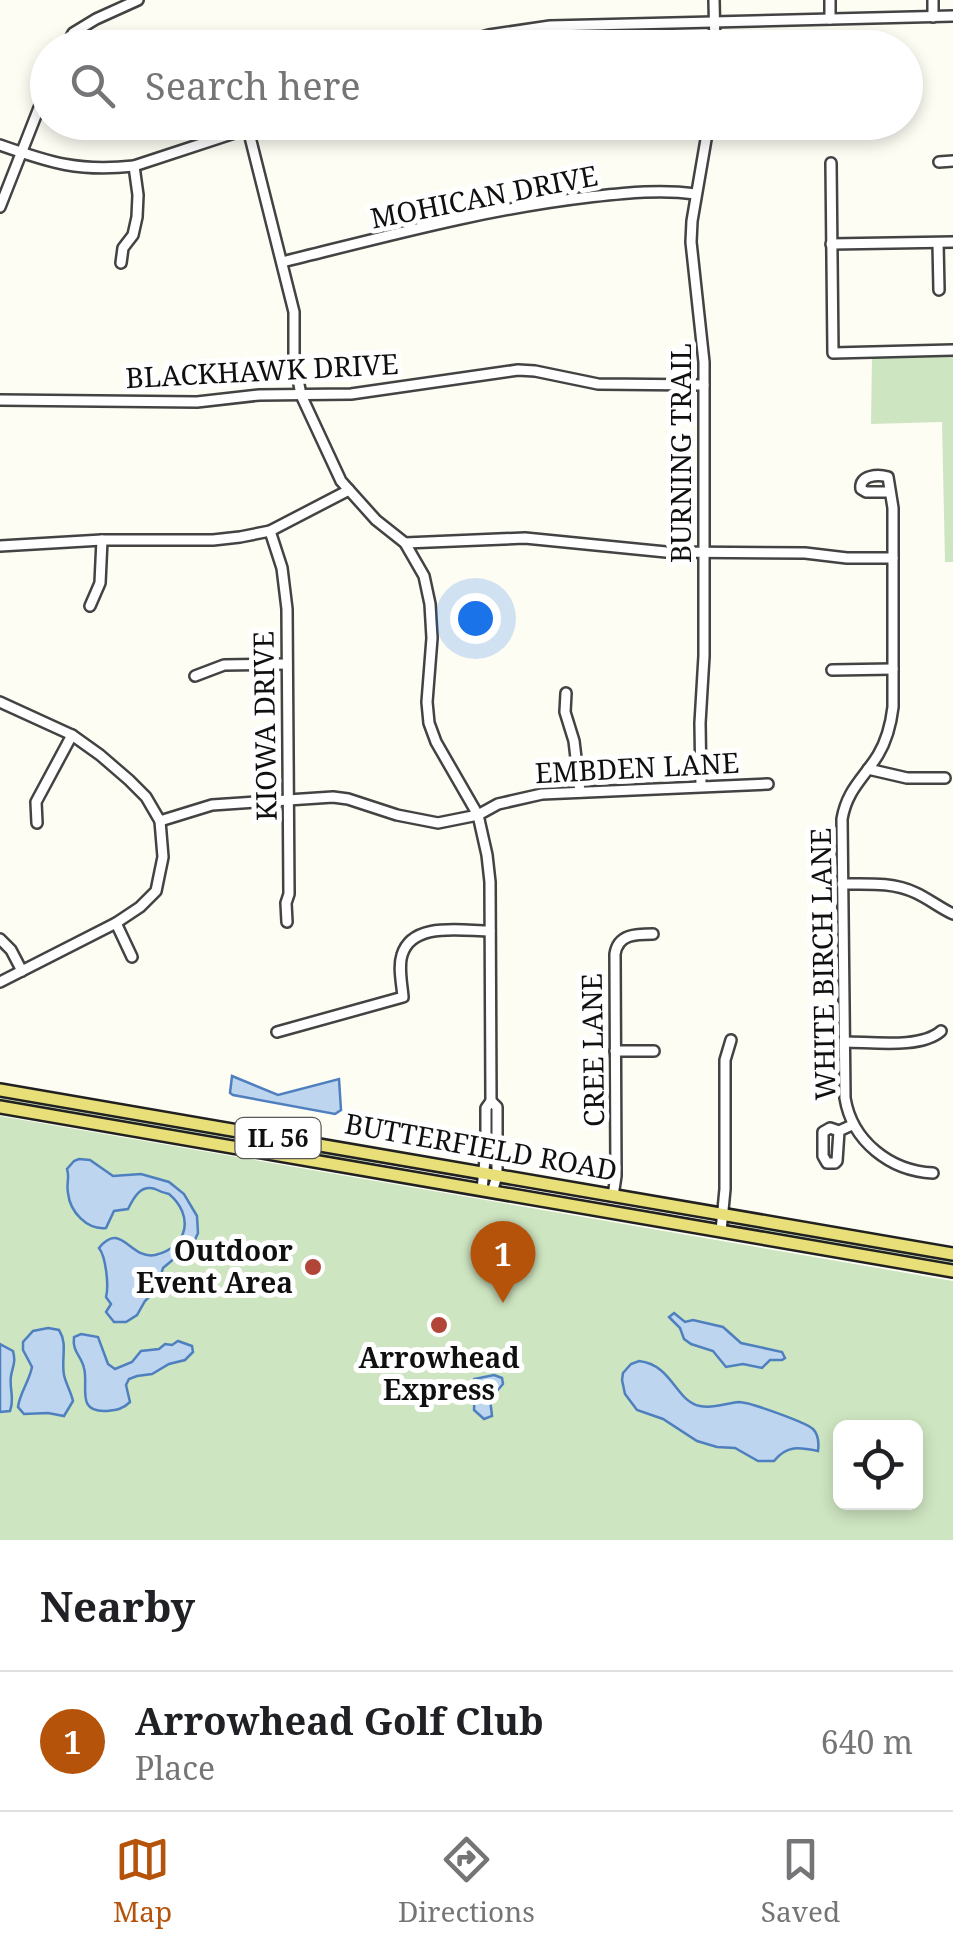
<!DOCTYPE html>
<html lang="en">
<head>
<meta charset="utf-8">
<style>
  :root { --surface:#fff; --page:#f2f2f2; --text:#202124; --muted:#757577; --line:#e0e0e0; --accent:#b45309 }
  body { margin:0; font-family:"Noto Serif",serif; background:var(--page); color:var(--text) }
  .controls { position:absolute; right:30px; bottom:30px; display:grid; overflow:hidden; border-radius:15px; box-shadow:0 5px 15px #0003 }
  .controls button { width:90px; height:90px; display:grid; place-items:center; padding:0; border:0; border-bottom:2px solid var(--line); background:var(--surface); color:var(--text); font:50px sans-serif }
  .you { position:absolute; left:475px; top:618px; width:35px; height:35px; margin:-25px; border:8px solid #fff; border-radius:50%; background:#1a73e8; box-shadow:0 0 0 15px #1a73e833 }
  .badge { display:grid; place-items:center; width:65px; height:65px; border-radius:50%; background:var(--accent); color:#fff; font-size:32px; font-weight:700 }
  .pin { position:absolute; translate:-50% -82px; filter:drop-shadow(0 2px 5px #0008) }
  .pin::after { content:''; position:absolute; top:52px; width:35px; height:30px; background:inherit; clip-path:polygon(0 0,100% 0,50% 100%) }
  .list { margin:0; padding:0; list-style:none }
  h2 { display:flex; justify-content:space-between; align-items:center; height:130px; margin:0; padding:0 40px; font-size:42px }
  h2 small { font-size:32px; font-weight:400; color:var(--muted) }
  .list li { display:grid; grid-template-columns:65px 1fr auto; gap:30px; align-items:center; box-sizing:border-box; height:140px; padding:0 40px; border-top:2px solid var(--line) }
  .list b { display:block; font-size:38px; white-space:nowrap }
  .list p { margin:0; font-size:32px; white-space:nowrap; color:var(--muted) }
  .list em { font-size:32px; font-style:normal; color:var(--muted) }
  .icon { flex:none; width:55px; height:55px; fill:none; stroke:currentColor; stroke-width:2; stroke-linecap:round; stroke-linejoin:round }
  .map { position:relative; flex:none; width:953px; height:1540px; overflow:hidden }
  .search { position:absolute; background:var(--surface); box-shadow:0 5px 15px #0003; left:30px; right:30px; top:30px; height:110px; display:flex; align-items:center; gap:25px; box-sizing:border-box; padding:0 35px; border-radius:55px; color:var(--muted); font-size:38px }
  .sheet { height:270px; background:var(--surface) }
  nav { display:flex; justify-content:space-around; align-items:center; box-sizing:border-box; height:140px; border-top:2px solid var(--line); background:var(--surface); font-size:28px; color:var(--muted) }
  nav a { display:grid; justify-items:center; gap:5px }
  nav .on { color:var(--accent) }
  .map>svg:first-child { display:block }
  .green { fill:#cee5c1; fill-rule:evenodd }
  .water { fill:#bed5ef; stroke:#4e7fbe; stroke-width:2.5 }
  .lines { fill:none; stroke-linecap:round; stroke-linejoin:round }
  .minor-casing { stroke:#434343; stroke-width:14 }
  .major-casing { stroke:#212121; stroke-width:16 }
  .minor { stroke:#fff; stroke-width:9 }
  .major { stroke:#e8df79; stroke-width:11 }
  .poi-dot { fill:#b04538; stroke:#fff; stroke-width:4 }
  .labels { text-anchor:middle; stroke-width:10; stroke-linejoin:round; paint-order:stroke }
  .shield { fill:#fff; stroke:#585858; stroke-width:2.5 }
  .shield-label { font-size:25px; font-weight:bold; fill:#101010 }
  .street-label { font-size:28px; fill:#101010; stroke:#fff }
  .poi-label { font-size:28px; font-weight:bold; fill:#101010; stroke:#fff; text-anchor:end }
</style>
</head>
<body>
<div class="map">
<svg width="953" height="1540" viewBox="0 0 953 1540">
  <rect width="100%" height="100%" fill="#fefdf4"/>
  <g class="green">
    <path d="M872,354H953V562H945L942,422L871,424Z"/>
    <path d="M0,1094L407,1164V1166L299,1155L0,1103Z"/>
    <path d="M0,1116L953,1281V1540H0ZM840,1428H916V1502H840Z"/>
    <path d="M743,1222L953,1258V1267L739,1230V1223Z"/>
  </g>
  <g class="water">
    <path d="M232,1076L278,1095L339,1079L341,1110L335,1114L233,1095L230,1093Z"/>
    <path d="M79,1159L90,1160L113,1176L141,1174L169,1182L184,1194L197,1216L198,1233L194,1242L163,1268L157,1289L145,1301L137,1315L126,1322H114L106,1312L111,1304L106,1297C109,1286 106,1257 99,1248C121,1220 130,1260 155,1255C189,1247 194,1215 169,1194C164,1193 159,1191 155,1189C140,1184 133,1199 128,1209L114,1211L106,1228C87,1230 70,1212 68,1193C66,1183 70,1178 67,1169L74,1161Z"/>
    <path d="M674,1313L685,1322L693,1320L723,1327L741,1343L782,1352L785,1358L782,1360H770L762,1368L743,1364L726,1367L713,1351L691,1344L684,1339L680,1328L669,1317Z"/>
    <path d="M48,1328L59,1330C68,1344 61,1358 64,1375C66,1384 71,1392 73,1401L64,1416L48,1413L24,1414L18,1407C20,1392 29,1382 32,1367L23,1350V1342L33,1331Z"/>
    <path d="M81,1334L98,1337L108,1364L115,1369L132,1362L141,1351L159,1349L165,1344L172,1345L178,1341L192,1346L193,1352L185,1360L169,1364L152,1374L137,1376L129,1379L126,1385L130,1402C123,1409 117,1410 107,1411C75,1413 89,1386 84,1368C81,1355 72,1352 74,1337Z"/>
    <path d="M0,1344L13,1351C16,1362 13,1365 11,1376C9,1389 15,1398 10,1411L0,1412Z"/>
    <path d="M639,1361C673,1365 675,1401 700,1406C714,1409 726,1403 739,1402C749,1402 805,1422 813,1429C819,1435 819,1443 818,1451C799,1447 787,1445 774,1461H758L735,1448L717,1447L697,1441L663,1419L637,1410L625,1394L622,1380L623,1373L631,1364Z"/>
    <path d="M494,1375L502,1378L503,1384L490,1399L492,1416L484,1419L474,1410C475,1401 472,1386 474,1379Z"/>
  </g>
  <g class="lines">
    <defs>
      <g id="minor">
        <path d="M714,0L715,48"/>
        <path d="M830,0V19"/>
        <path d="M933,0V17"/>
        <path d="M65,48L73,33L96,19L138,0"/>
        <path d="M442,48L489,35L550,26L953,16"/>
        <path d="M248,129L294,312V358L301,395L341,481L376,520L405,543L424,576L430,604L432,638L427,702L429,723L436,742L478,815L487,855L490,882L491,1101L486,1108V1149L482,1190"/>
        <path d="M0,145C51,163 79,172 134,166L268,122"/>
        <path d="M939,162L953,161"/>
        <path d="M831,163L833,353L953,350"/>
        <path d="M0,207L48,85"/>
        <path d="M938,243L939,290"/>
        <path d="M831,244L953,242"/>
        <path d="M282,262C384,237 485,209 589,197C626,193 660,189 696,194"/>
        <path d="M121,263L123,248L133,235L137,217L138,195L134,166"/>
        <path d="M0,400L197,402L259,395L351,394L518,370L535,371L598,384L704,385"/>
        <path d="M890,492H866L861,489C859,475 878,474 888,477L893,508V707C891,724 887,740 878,755C863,779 847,790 842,819L845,1098C852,1141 890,1171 933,1173"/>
        <path d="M270,531L282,568L287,609L289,894L286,903L287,922"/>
        <path d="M405,543L525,538L666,552L805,553L847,558H893"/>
        <path d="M0,546L102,540H213L240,537L270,531L349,490"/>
        <path d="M90,606L100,583L102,540"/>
        <path d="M832,670L893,669"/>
        <path d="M195,676L224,665L287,664"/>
        <path d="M566,693L565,712L574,741L580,792"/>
        <path d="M0,702L72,735L100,755L129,780L146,797L160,821L163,857L156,891L140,907L116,923L0,982"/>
        <path d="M868,769L907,778H945"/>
        <path d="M701,786L700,723L704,656V362L691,242L692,221L709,122"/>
        <path d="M160,821L212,805L333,797L348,799L397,815L438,823L478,815L498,804L542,794L768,784"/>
        <path d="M37,823L36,802L72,735"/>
        <path d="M842,884C868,884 893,882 916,893C929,899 940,908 953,914"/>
        <path d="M116,923L132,957"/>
        <path d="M0,939L11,950L22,971"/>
        <path d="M277,1032L403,997C402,984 398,967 402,955C412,921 462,931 490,931"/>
        <path d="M845,1042C872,1042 921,1049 941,1031"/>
        <path d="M615,1051H654"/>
        <path d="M491,1101L497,1107V1176L492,1192"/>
        <path d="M839,1131L837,1161L835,1163H827L823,1156V1132L830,1128L839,1131L852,1125"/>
        <path d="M613,1196L616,1176L615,954C618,934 636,934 653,934"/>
        <path d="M721,1231L725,1189V1060L731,1040"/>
      </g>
      <g id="major">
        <path d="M0,1090L953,1254"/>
        <path d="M0,1107L953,1271"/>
      </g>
    </defs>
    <use href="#minor" class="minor-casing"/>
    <use href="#major" class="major-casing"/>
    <use href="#minor" class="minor"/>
    <use href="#major" class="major"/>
  </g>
  <g class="poi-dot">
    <circle cx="313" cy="1267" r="10"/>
    <circle cx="439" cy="1325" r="10"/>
  </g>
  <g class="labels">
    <rect class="shield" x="235.5" y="1118" width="85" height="40" rx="8"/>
    <g class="shield-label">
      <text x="278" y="1147">IL 56</text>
    </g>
    <g class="street-label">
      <text transform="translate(484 197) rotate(-11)" y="10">MOHICAN DRIVE</text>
      <text transform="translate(262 371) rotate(-3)" y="10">BLACKHAWK DRIVE</text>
      <text transform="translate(681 453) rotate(-90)" y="10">BURNING TRAIL</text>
      <text transform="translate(265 726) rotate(-91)" y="10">KIOWA DRIVE</text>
      <text transform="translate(637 768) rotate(-3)" y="10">EMBDEN LANE</text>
      <text transform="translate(823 964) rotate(-91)" y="10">WHITE BIRCH LANE</text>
      <text transform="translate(593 1050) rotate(-91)" y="10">CREE LANE</text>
      <text transform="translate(481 1147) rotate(10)" y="10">BUTTERFIELD ROAD</text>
    </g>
    <g class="poi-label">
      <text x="293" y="1261">Outdoor<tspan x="293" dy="32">Event Area</tspan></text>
      <text x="439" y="1368" text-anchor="middle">Arrowhead<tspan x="439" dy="32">Express</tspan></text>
    </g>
  </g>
</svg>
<div class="controls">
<button><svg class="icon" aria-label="locate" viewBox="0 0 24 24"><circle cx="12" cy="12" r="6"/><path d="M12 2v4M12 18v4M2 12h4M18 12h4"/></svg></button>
</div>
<div class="you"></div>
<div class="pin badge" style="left:503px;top:1303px">1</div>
<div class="search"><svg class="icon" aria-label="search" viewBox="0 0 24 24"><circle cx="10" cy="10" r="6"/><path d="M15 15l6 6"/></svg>Search here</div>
</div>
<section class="sheet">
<h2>Nearby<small></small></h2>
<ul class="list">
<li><span class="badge">1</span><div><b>Arrowhead Golf Club</b><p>Place</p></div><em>640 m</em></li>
</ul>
</section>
<nav>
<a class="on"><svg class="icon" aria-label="map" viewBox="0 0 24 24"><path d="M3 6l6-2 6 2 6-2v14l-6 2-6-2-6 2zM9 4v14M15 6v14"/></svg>Map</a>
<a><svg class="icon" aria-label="directions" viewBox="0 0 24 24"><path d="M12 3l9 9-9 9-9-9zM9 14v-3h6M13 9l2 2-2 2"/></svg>Directions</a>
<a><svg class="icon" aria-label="saved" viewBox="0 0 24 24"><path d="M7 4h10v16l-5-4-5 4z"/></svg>Saved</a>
</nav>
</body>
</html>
